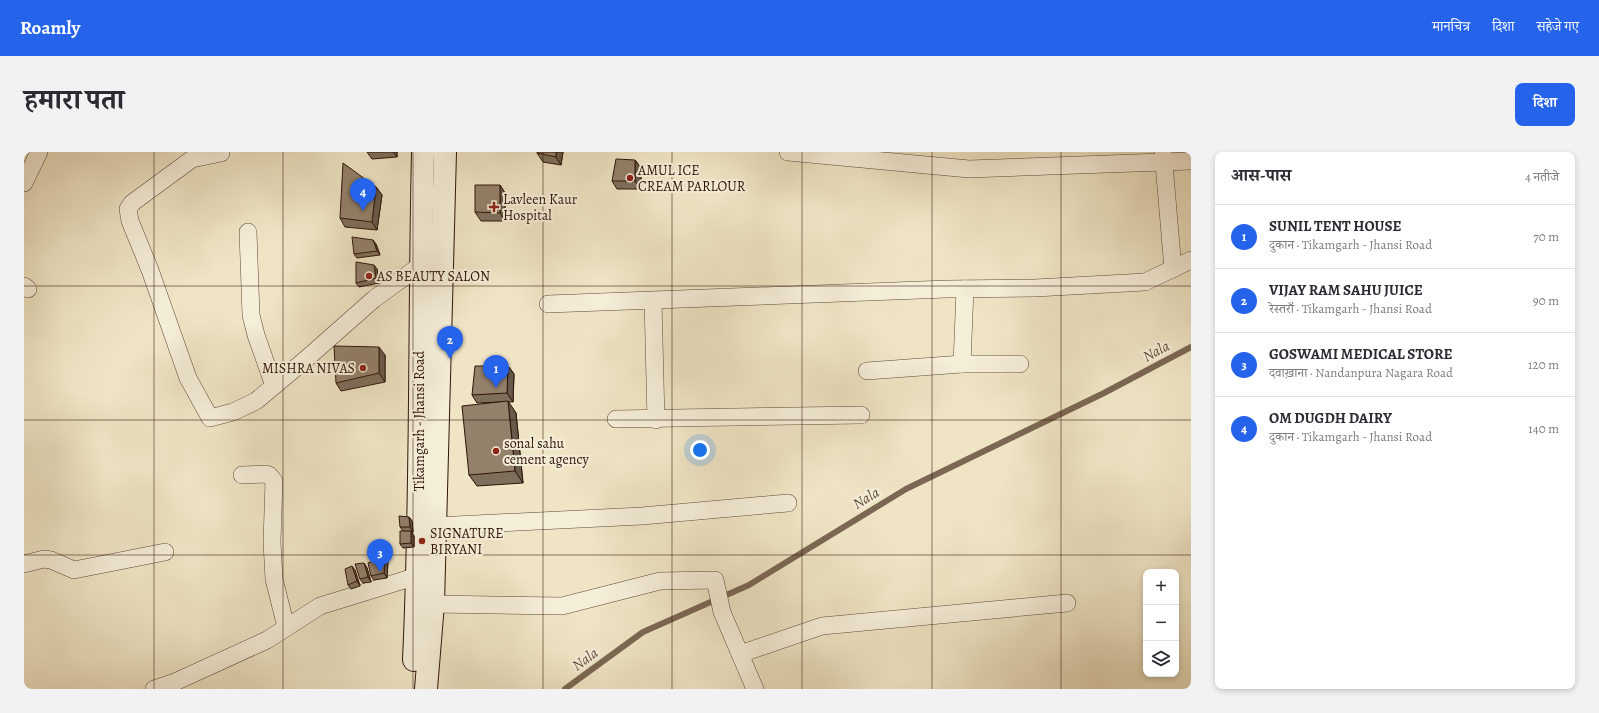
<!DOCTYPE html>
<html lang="hi">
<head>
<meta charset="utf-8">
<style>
  :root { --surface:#fff; --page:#f2f2f3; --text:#2b2b33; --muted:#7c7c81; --line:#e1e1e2; --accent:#2563eb }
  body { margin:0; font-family:Alegreya,"Noto Serif Devanagari",serif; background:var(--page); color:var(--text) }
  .controls { position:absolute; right:12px; bottom:12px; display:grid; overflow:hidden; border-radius:8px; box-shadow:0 2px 6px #0003 }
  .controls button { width:36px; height:36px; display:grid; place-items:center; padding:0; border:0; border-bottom:1px solid var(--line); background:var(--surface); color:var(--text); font:20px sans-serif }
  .you { position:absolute; left:676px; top:298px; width:14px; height:14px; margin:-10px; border:3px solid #fff; border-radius:50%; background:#1a73e8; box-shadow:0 0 0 6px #1a73e833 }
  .badge { display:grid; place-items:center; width:26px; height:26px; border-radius:50%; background:var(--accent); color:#fff; font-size:13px; font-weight:700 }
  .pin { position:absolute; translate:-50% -33px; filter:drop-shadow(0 1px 2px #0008) }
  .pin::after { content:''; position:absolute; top:21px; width:14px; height:12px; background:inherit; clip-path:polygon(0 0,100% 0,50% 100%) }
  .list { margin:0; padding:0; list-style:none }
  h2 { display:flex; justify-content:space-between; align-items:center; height:52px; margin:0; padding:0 16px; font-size:17px }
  h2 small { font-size:13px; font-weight:400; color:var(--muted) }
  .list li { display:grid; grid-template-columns:26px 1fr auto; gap:12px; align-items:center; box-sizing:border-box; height:64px; padding:0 16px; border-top:1px solid var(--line) }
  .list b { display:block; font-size:15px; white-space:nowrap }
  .list p { margin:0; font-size:13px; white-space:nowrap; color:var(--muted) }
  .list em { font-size:13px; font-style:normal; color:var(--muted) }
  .icon { flex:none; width:22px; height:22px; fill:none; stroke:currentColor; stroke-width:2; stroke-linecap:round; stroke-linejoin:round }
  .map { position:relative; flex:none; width:1167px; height:537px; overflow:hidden; border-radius:8px }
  header { display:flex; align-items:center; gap:24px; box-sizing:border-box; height:56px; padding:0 20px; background:var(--accent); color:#fff }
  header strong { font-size:19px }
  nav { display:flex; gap:22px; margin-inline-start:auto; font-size:14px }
  .intro { display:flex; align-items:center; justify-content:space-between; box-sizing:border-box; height:96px; padding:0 24px }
  h1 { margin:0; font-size:28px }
  .button { padding:10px 18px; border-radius:8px; background:var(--accent); color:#fff; font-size:14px; font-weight:700 }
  main { display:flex; gap:24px; padding:0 24px }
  aside { flex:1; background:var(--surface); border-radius:8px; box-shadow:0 2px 6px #0003 }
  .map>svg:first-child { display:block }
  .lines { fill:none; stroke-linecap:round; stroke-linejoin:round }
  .stream { stroke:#7b6753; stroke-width:6 }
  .street-casing { stroke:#5f4838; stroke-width:18 }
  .secondary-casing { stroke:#2f1409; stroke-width:24 }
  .street { stroke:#f5eed9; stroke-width:17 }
  .secondary { stroke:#f5eed9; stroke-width:22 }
  .wall { fill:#7e6f5c; stroke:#2f1409 }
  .shaded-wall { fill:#675a4b; stroke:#2f1409 }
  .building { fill:#93816b; stroke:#2f1409 }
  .grid { fill:none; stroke:#2f1409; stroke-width:1; stroke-opacity:0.55 }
  .poi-dot { fill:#8f2418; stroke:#f5eed9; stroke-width:1.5 }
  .labels { text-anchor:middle; stroke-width:4; stroke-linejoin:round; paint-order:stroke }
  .poi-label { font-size:14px; fill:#2f1409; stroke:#f5eed9; text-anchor:start }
  .street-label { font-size:14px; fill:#2f1409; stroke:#f5eed9 }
  .water-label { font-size:15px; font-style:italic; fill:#624b3b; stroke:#f5eed9 }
</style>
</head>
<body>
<header>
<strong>Roamly</strong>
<nav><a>मानचित्र</a><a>दिशा</a><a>सहेजे गए</a></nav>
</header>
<div class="intro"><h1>हमारा पता</h1><a class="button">दिशा</a></div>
<main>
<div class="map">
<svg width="1167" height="537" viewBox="0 0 1167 537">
  <rect width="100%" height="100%" fill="#efe5c5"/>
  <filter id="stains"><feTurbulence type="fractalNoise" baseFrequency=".005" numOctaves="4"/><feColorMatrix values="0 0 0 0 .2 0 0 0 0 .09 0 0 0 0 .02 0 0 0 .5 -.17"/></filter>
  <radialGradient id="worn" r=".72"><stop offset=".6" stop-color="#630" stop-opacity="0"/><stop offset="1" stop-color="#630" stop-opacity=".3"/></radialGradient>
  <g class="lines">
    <path class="stream" d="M541,537L619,480L725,433L882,337L1080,241L1167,195"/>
    <defs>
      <g id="street">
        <path d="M764,0L945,17L1167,9"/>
        <path d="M1139,0L1149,117"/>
        <path d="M197,1L168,7L108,51L104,57L106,69L126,118L164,226L186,266L209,260L232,249L281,208L350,147L397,113"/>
        <path d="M0,31L15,0"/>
        <path d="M224,80L227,163L232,183L250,234"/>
        <path d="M0,134L4,137"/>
        <path d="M629,149L632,268"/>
        <path d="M524,152L923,137L1011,136L1121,130L1167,108"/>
        <path d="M938,212L941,137"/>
        <path d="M843,219L938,212H996"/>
        <path d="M592,267L837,263"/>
        <path d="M218,323L242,322L245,323L250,329L248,390L250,427L262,475"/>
        <path d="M411,374L618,364L764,351"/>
        <path d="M0,412L20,407L27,408L50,418L141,400"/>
        <path d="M409,452L538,454L636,429L691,428L698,460L731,537"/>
        <path d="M716,502L798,474L1043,451"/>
        <path d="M130,537L151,530L243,488L296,454L403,421"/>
      </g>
      <g id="secondary">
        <path d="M390,508C398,339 395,169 399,0"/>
        <path d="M402,537L409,452L421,0"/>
      </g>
    </defs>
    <use href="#street" class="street-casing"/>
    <use href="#secondary" class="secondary-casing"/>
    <use href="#street" class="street"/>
    <use href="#secondary" class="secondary"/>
  </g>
  <g class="wall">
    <path d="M343,0H373V5L348,7Z"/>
    <path d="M539,0L537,13L519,10L513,1Z"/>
    <path d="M611,8L617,16V37H593L588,29Z"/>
    <path d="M476,33L481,41V69H457L451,60Z"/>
    <path d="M352,35L358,43L353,78L321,75L316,66Z"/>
    <path d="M352,92L356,103L333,106L330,102Z"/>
    <path d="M353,117L355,131L335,135L332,131Z"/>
    <path d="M361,203V230L317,239L312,231Z"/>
    <path d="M484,214L490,222L489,250H484L492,261L499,331L453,334L445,323L476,250L453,251L448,243Z"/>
    <path d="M385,365L388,369L389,380H387L390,384V395L379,396L376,392L379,379L376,375Z"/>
    <path d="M364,409L363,426L350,428L347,424Z"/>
    <path d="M340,411L343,416L347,430L339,431L336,427Z"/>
    <path d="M331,418L336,434L327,437L324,433Z"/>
  </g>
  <g class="shaded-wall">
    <path d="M369,0H373V5Z"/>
    <path d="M532,0H539L537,13L532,5Z"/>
    <path d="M611,8L617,16V37L611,29Z"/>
    <path d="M476,33L481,41V69L476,61Z"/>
    <path d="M352,35L358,43L353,78L348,70Z"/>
    <path d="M349,88L352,92L356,103L353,99Z"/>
    <path d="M350,113L353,117L355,131L352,126Z"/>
    <path d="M355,195L361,203V230L355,221Z"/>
    <path d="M484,214L490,222L489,250L483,241Z"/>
    <path d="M484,249L492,261L499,331L491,319Z"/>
    <path d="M385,365L388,369L389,380L386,375Z"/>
    <path d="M387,379L390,384V395L387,391Z"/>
    <path d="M361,404L364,409L363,426L360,421Z"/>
    <path d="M340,411L343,416L347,430L344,425Z"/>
    <path d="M328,414L331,418L336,434L333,429Z"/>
  </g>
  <g class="building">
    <path d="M513,0H532V5L513,1Z"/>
    <path d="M592,7L611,8V29H588Z"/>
    <path d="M319,11L352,35L348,70L316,66Z"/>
    <path d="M451,33H476V61L451,60Z"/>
    <path d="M328,85L349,88L353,99L330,102Z"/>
    <path d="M332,110L350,113L352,126L332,131Z"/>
    <path d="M310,194L355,195V221L312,231Z"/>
    <path d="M451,214H484L483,241L448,243Z"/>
    <path d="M484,249L491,319L445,323L438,254Z"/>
    <path d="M375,364L385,365L386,375H376Z"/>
    <path d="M376,379H387V391L376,392Z"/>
    <path d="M361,404L360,421L347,424L344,411Z"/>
    <path d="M340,411L344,425L336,427L331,412Z"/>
    <path d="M328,414L333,429L324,433L321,417Z"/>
  </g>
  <path class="grid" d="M130,0V537M259,0V537M389,0V537M519,0V537M648,0V537M778,0V537M908,0V537M1037,0V537M0,134H1167M0,268H1167M0,403H1167"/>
  <g class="poi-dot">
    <circle cx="606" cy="26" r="4"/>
    <path d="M468 49h4v4h4v4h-4v4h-4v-4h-4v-4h4z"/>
    <circle cx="345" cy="124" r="4"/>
    <circle cx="339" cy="216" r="4"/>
    <circle cx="472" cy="299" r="4"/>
    <circle cx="398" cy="389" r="4"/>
  </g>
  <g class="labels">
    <g class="poi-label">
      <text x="614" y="23">AMUL ICE<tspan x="614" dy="16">CREAM PARLOUR</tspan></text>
      <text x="479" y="52">Lavleen Kaur<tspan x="479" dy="16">Hospital</tspan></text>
      <text x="353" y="129">AS BEAUTY SALON</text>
      <text x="331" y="221" text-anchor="end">MISHRA NIVAS</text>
      <text x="480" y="296">sonal sahu<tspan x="480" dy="16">cement agency</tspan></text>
      <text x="406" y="386">SIGNATURE<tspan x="406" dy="16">BIRYANI</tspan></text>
    </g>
    <g class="street-label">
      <text transform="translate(395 269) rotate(-90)" y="5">Tikamgarh - Jhansi Road</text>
    </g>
    <g class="water-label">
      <text transform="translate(1132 199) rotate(-28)" y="5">Nala</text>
      <text transform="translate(842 346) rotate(-31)" y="5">Nala</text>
      <text transform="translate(561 507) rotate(-36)" y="5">Nala</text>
    </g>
  </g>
  <rect width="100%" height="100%" filter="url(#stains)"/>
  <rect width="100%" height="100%" fill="url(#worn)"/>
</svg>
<div class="controls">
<button>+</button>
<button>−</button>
<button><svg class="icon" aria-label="layers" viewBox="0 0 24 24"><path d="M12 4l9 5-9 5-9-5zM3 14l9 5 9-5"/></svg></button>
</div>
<div class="you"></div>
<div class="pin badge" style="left:472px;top:236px">1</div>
<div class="pin badge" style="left:426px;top:207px">2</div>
<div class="pin badge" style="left:356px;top:420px">3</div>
<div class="pin badge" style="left:339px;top:59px">4</div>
</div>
<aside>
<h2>आस-पास<small>4 नतीजे</small></h2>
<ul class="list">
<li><span class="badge">1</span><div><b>SUNIL TENT HOUSE</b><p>दुकान · Tikamgarh - Jhansi Road</p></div><em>70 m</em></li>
<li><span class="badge">2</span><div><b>VIJAY RAM SAHU JUICE</b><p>रेस्तराँ · Tikamgarh - Jhansi Road</p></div><em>90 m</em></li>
<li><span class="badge">3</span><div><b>GOSWAMI MEDICAL STORE</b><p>दवाख़ाना · Nandanpura Nagara Road</p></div><em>120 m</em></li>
<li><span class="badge">4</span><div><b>OM DUGDH DAIRY</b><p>दुकान · Tikamgarh - Jhansi Road</p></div><em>140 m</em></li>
</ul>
</aside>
</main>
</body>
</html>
